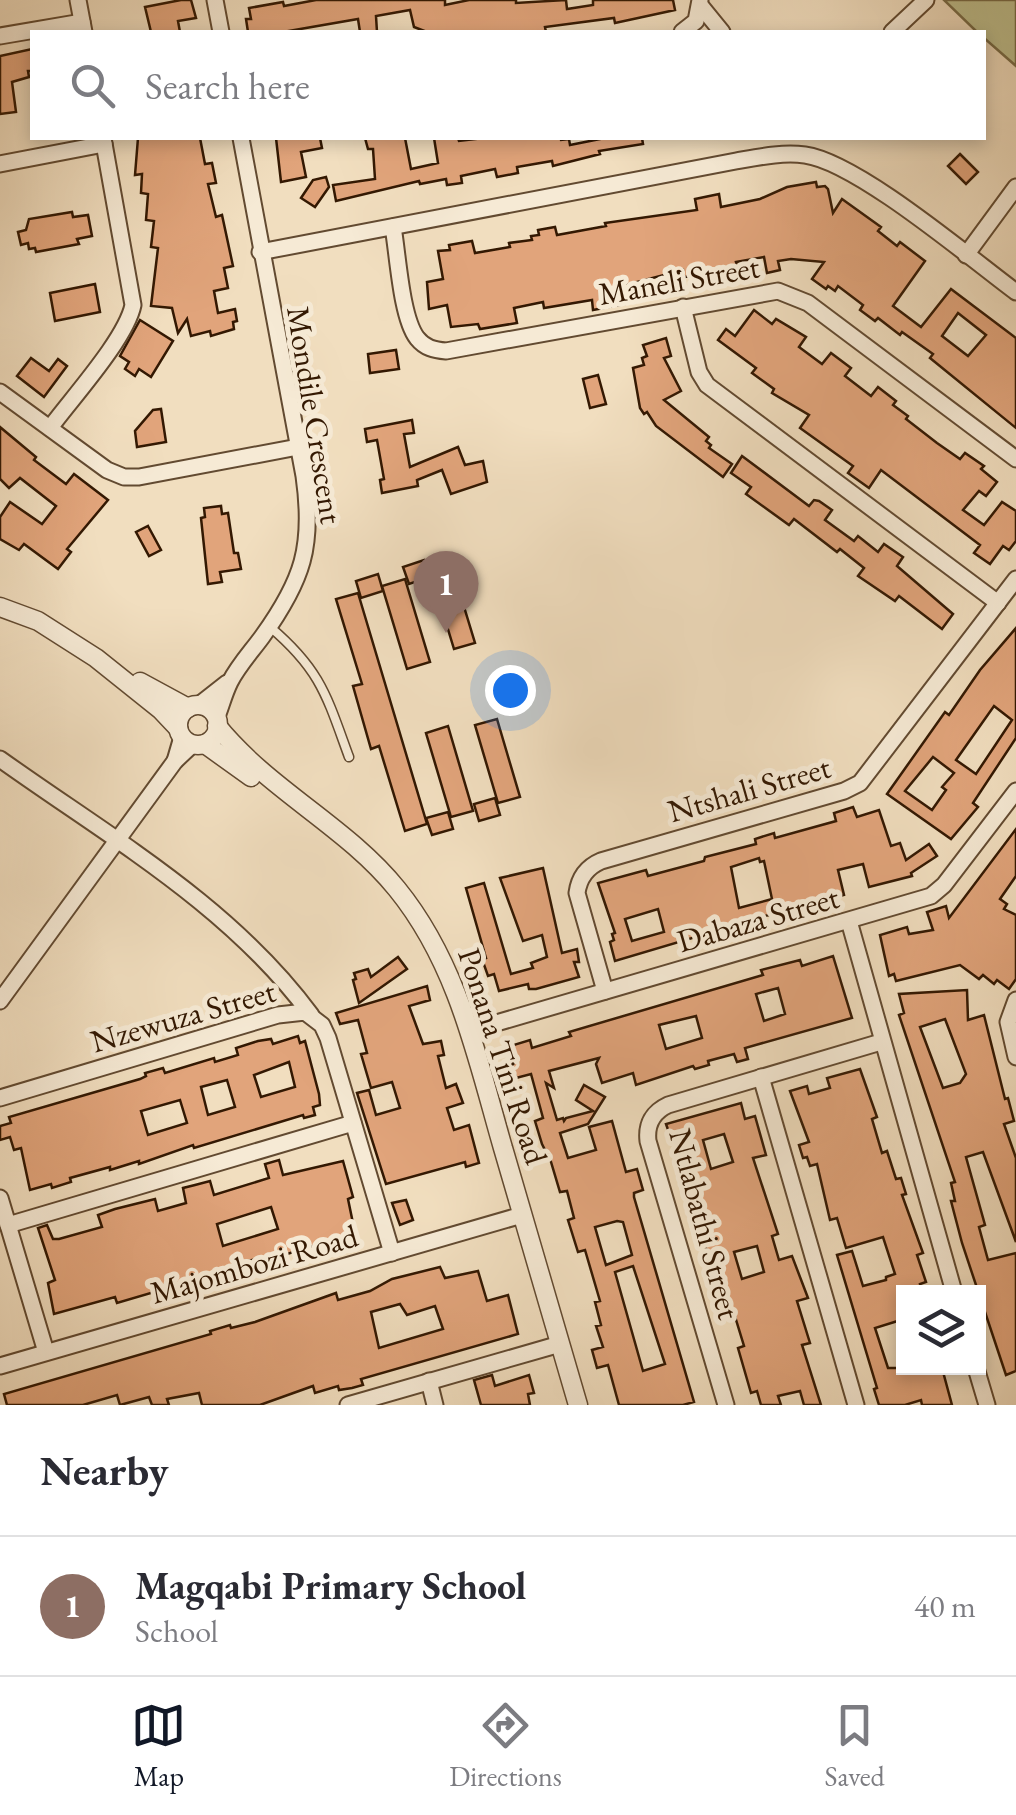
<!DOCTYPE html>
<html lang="en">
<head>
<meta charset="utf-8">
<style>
  :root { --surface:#fff; --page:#f2f2f3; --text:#2b2b33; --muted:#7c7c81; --line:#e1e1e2; --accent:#111827 }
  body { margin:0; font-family:"EB Garamond",serif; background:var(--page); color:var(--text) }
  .controls { position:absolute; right:30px; bottom:30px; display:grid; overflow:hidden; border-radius:0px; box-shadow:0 5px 15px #0003 }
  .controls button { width:90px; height:90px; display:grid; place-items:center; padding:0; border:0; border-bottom:2px solid var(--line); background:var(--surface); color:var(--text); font:50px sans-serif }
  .you { position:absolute; left:510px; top:690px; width:35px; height:35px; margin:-25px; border:8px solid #fff; border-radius:50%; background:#1a73e8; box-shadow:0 0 0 15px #1a73e833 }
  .badge { display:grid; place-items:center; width:65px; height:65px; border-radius:50%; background:var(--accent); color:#fff; font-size:32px; font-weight:700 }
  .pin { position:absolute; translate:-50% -82px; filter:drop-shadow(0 2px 5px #0008) }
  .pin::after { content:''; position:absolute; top:52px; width:35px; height:30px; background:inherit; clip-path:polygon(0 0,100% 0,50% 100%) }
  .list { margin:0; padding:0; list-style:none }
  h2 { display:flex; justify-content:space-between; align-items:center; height:130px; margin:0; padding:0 40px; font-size:42px }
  h2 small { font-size:32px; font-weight:400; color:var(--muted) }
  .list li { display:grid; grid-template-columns:65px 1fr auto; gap:30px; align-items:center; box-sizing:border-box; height:140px; padding:0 40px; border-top:2px solid var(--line) }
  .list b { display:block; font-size:38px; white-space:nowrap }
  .list p { margin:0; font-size:32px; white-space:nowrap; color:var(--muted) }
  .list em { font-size:32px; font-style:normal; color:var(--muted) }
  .icon { flex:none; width:55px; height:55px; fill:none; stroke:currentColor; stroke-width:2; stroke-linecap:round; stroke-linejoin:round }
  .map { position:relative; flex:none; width:1016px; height:1405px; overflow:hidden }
  .search { position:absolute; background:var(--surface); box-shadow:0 5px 15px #0003; left:30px; right:30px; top:30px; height:110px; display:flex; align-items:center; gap:25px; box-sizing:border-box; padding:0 35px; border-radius:0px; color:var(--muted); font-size:38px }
  .sheet { height:270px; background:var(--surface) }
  nav { display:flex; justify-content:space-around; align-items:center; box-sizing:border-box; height:140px; border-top:2px solid var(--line); background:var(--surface); font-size:28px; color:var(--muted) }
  nav a { display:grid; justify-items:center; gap:5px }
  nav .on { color:var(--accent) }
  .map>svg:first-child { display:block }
  .green { fill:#bec08f; stroke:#786c48; stroke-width:2.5 }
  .building { fill:#e1a47b; stroke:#331802; stroke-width:2.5; fill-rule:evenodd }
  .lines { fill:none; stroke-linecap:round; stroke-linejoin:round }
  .service-casing { stroke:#624a31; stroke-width:11 }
  .minor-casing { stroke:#624a31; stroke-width:19 }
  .tertiary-casing { stroke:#624a31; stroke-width:21 }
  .service { stroke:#f6ead5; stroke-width:8 }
  .minor { stroke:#f6ead5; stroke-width:15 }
  .tertiary { stroke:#f6ead5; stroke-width:18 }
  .labels { text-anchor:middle; stroke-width:10; stroke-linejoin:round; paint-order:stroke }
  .street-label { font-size:32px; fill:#331802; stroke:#f6ead5 }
</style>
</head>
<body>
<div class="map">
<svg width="1016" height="1405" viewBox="0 0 1016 1405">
  <rect width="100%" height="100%" fill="#f1debf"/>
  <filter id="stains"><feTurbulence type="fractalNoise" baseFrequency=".002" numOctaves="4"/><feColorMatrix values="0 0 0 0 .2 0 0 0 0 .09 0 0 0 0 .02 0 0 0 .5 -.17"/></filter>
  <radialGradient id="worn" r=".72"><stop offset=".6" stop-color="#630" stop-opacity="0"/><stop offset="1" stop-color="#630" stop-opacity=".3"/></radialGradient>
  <path class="green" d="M944,0H1016V66L984,38V32H977Z"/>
  <g class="building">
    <path d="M181,0H191L196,18L178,21L180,32H151L145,7Z"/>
    <path d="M316,0H445V5L469,0H516V3L566,0L567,9L593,5V0H673L675,10L615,23L614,18L545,27L546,32H427L414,27L410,10L376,16L377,32H360L358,19L283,32H248L246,19H251L249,8L283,2L284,6Z"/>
    <path d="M32,49V71H28L29,77L12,82L16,112L0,114V56Z"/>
    <path d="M138,138H200L205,164L212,163L216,183L208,184L216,217L222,215L233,266L224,268L228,288L214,291L218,313L235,309L237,321L233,322L234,329L211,336L210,331L191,336L187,319L178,333L172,308L151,306L158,248L151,247L154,221L146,220L148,194L141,193L142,174L135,175Z"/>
    <path d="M276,138H320L322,148L301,152L306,177L281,182Z"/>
    <path d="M365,138H405L411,169L438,163L434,138H458L459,141L484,138H560L561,140L569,139L570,145L605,138H642L643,144L599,151L600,154L553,166L552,161L517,167L518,173L497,177L495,169L461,176L462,183L447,185L446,179L420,184L419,181L336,201L333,185L375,179L373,149H368Z"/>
    <path d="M960,154L978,172L966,184L948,166Z"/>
    <path d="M326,177L329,187L315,207L301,198L313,180Z"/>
    <path d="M816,182L817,187L825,186L828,189L833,213L842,199L881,227L878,231L897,246L900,242L925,261L893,306L921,327L951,289L1016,338V428L930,358L933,354L902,332L900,335L878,318L875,321L860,310L863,305L838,286L835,291L828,286L826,289L812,279L824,262L791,259L778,261L780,270L767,273L764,257L736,262L738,269L714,273L684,277L683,270L622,286L625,304L593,310L592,300L544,308L543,302L514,308L517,323L480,329L478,324L451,327L447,305L429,309L427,282L443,279L438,251L450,250L449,245L472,241L475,253L510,247L509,243L532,240L531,236L539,235L538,230L555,227L557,235L606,226L605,223L697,210L695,199L719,194L721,207L760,199L787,187ZM958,313L986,335L968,356L942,336Z"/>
    <path d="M72,212L73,217L88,215L92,236L77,239L79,244L36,252L35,248L29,249L28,243L21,245L18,232L26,230L29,219Z"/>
    <path d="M95,284L100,312L55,321L50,293Z"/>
    <path d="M754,310L772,324L776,319L806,337L799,347L822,364L831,353L851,368L845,376L871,396L878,387L896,401L893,405L908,416L906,419L937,443L960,459L965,453L984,466L981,469L997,482L986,496L979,491L963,510L984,525L1002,502L1016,511V541L1009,550L1003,546L990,564L974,553L980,545L881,470L869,488L848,473L853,466L800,428L809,415L772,393L774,389L752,373L756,368L718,340L726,329L735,336Z"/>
    <path d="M140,320L173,341L151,377L139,369L135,376L125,369L129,362L120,356Z"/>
    <path d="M666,338L671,356L664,358L681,391L664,400L709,437L706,441L711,445L709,448L732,464L723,477L656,426L647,412L644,414L640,408L633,368L644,365L642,358L647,356L643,345Z"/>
    <path d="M396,350L399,369L370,373L368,354Z"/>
    <path d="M31,358L49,371L58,359L67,366L44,397L17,376Z"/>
    <path d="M598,375L606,404L590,408L583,379Z"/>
    <path d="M161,409L166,442L137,447L135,431L153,410Z"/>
    <path d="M412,420L414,433L404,434L410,467L458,447L465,465L483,461L487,482L451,494L442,470L417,480L418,486L382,493L380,480L384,479L377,440L367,442L365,429Z"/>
    <path d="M0,427L36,457L34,460L66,484L74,474L108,500L67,549L71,552L58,569L24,544L19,550L0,539V517L10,502L42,524L56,506L20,478L9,488L0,479Z"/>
    <path d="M742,456L809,506L814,500L819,501L832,510L825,520L854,541L858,536L878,552L884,544L903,557L897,566L953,614L942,629L899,596L895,601L858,576L864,568L840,549L837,552L794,519L789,525L746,494L751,487L731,473Z"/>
    <path d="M221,506L222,514L228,513L234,553H238L241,569L220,572L222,582L208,584L201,518L205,517L204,508Z"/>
    <path d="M148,526L161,550L149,556L136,532Z"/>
    <path d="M424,560L430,577L409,584L403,567Z"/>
    <path d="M451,564L475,643L454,649L430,570Z"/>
    <path d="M378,574L383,591L361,598L356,581Z"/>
    <path d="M405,579L430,662L407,669L382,586Z"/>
    <path d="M358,593L427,824L405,831L379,746L371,749L353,686L362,684L336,599Z"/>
    <path d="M1016,628V738L973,803L978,807L951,839L887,794L945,712L949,715L980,670ZM994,706L1012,720L976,774L956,760ZM933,757L954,773L942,787L946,790L932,810L905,791Z"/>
    <path d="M497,719L520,797L498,803L475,725Z"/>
    <path d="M448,726L473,811L451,817L426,733Z"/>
    <path d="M495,798L500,815L479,821L474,804Z"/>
    <path d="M853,807L857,817L879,810L891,846L900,843L906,860L929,844L937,856L911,873L912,876L869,887L863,864L838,870L844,895L830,899L829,896L777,914L749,918L715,928L716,931L615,961L610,942L614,940L612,934L615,933L598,883L646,870L648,876L704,861L705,857L756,844L755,839L774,833L775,838L836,821L834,813ZM759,858L760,862L764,861L772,899L739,908L731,867ZM658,909L664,932L632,941L625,919Z"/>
    <path d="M448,812L453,829L432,835L426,818Z"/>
    <path d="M1016,829V876L1000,899L1007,904L1004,909L1016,915V979L1009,989L997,980L994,984L983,975L979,979L960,965L896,981L894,974L889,976L880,935L907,927L909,934L933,930L927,912L946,906L949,918Z"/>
    <path d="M543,868L562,953L577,949L579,962H574L579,977L536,989H529L528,984L499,991L494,974L488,976L482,959L486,958L466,888L484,883L511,974L533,968L531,963L547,957L542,935L523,941L500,878Z"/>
    <path d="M833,956L852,1018L745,1048L748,1059L737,1062L734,1054L708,1061L709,1065L695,1069L693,1066L636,1085L633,1073L602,1083L596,1064L599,1058L549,1071L554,1088L546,1083L557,1120L563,1118L564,1121L566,1118L593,1111L576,1100L584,1085L605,1097L588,1124L560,1133L568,1158L596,1150L589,1127L612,1121L626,1172L637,1169L643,1190L634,1193V1197L694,1402L683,1405H619L608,1365L597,1368L592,1350L603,1347L596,1326L601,1325L595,1302L600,1301L585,1250L578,1252L568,1220L574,1218L567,1191L560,1192L551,1162L542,1144L535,1121L543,1118L531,1074L516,1078L507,1047L530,1040L532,1048L571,1036L569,1032L763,975L761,970L800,960L802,966ZM778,988L785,1014L764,1021L756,994ZM696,1016L702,1038L666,1049L659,1025ZM617,1221L623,1222L632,1255L606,1265L595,1227ZM633,1266L665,1364L643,1371L615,1272Z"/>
    <path d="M398,957L407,969L359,1003L353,980L356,979L354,973L368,969L371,977Z"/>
    <path d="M427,986L430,1000L409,1006L423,1044L441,1041L444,1055L438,1056L446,1088L456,1084L463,1103L447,1108L454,1130L469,1125L479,1163L466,1167L465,1162L386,1184L357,1093L369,1090L376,1115L400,1108L392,1082L371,1088L361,1054L367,1053L358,1020L340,1024L336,1013Z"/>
    <path d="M967,990L968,1020L984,1015L1005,1099L1008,1098L1014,1121L1004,1124L1016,1158V1242L983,1152L966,1157L985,1225L979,1227L988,1260L1016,1253V1371L1006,1375L962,1243L951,1201H955L951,1183L955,1182L899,1015L904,1013L899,994ZM945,1019L966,1074L960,1083L943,1088L920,1027Z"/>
    <path d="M298,1036L300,1043L305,1041L319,1094L320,1105L313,1107L315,1115L304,1118L303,1115L194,1148L193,1145L139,1164V1161L110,1170V1167L70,1178L71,1182L52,1188L51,1184L30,1190L21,1148L14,1150L10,1137L0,1140V1126L11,1123L9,1117L140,1079L146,1076L145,1073L163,1068L165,1073L214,1058L215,1062L238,1055L236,1048L258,1041L271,1039L273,1044ZM289,1062L295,1087L261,1097L254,1075ZM227,1080L235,1107L208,1115L201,1087ZM180,1100L187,1123L148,1135L141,1111Z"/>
    <path d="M860,1069L877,1117L872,1119L882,1153L887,1151L896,1179L901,1178L906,1194L902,1195L923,1253L917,1255L926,1282L920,1284L922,1292H904V1319L875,1328L888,1368H942L952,1405H922L921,1400L905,1405H879L874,1389L877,1388L837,1255L852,1251L863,1286L886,1280V1277L895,1274L883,1237L846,1248L837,1218L830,1220L817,1164L810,1166L807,1157L803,1158L799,1145L809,1142L790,1091L807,1086L809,1094L830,1088L827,1078Z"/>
    <path d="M741,1103L745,1119L755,1116L766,1155L753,1158L778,1234L772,1236L779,1260L792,1256L808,1298L797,1301L810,1343L802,1345L821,1405H804L800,1391L778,1396L781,1405H761L757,1391L751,1393L738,1348L744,1346L733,1310L728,1311L723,1294L717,1295L688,1172L685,1173L681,1167L666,1124ZM724,1134L733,1162L711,1169L703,1140ZM757,1246L764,1272L742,1279L734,1252Z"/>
    <path d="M279,1160L283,1175L343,1161L353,1197L348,1199L355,1233L284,1255L283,1252L244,1262L245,1266L184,1280L185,1283L117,1303L115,1297L54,1314L48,1283L55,1280L38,1228L47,1225L53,1239H59L102,1227L98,1215L115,1209L155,1199L158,1211L186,1203L183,1188L195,1185L210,1181L214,1195L269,1178L265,1164ZM271,1207L278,1229L223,1246L217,1224Z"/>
    <path d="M406,1200L413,1220L400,1225L392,1203Z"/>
    <path d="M440,1267L445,1278L478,1271L487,1301L508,1295L518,1334L361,1379L363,1385L352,1388L339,1390L338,1386L315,1393L313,1386L260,1405H202L199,1393L167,1399L169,1405H152L149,1397L120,1405L117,1395L83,1405H7L4,1394L211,1334L210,1331L230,1325L231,1328L255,1322L336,1293L338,1300L370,1291L392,1279ZM400,1304L407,1315L435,1306L443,1329L379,1348L371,1312Z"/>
    <path d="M492,1375L495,1386L529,1375L534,1393L528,1394L530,1405H481L474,1380Z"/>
  </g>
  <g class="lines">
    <defs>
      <path id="service" d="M270,627C321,670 327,697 349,757"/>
      <g id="minor">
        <path d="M78,0L84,32"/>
        <path d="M215,0L221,32"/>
        <path d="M700,5L722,32"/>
        <path d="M682,32L696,21L700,0"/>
        <path d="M892,32L926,0"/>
        <path d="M0,36L82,22"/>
        <path d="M0,164L104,144"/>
        <path d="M393,227C398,255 401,317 417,338C425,348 434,350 446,351L778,291L808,303L1016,459"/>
        <path d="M260,252L736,161C759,157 782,152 805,155C857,162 970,258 1016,292"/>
        <path d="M966,255L1016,187"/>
        <path d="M683,307L699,372L707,385L998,603"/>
        <path d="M0,392L107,470L124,477H139L298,447"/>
        <path d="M50,428C72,398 126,339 133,305L103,138"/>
        <path d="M199,705L227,683"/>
        <path d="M216,719C221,707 224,694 230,682C238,666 251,652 262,637C303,580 314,546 304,476L241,138"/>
        <path d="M0,759C109,837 230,905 311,1015"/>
        <path d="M175,761L182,737"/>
        <path d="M849,921L954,1292"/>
        <path d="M605,991L577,893C579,878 587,867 601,861L844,791L860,783L1016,579"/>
        <path d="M1016,1000L1008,1022L1016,1057"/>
        <path d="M0,1001L175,761L193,744"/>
        <path d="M469,1031L931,896L944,885L1016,791"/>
        <path d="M761,1077L856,1405"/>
        <path d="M0,1098L278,1015L305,1012L322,1025L328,1038L392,1253"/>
        <path d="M0,1198L46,1352"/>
        <path d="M8,1225L353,1123"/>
        <path d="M0,1366L522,1215"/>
        <path d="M976,1368L987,1405"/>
        <path d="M429,1381L435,1405"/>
        <path d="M348,1405L560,1344"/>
        <path d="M726,1405L648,1141C646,1124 653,1112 668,1105L881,1042"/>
      </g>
      <g id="tertiary">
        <path d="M0,607L38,621L96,658L161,710L178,728"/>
        <path d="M140,682L188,708"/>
        <circle cx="198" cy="725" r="20"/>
        <path d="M217,726C270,791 346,826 397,889C458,964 477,1058 503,1148C528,1234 553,1320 578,1405"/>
        <path d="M205,744L251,777"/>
      </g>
    </defs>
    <use href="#service" class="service-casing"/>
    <use href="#minor" class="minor-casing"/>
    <use href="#tertiary" class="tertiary-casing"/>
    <use href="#service" class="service"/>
    <use href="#minor" class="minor"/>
    <use href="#tertiary" class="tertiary"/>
  </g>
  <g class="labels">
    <g class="street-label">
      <text transform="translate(679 280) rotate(-10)" y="11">Maneli Street</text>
      <text transform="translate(315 415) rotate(81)" y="11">Mondile Crescent</text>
      <text transform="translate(749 789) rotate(-16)" y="11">Ntshali Street</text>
      <text transform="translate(758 919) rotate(-16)" y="11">Dabaza Street</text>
      <text transform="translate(183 1016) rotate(-16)" y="11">Nzewuza Street</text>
      <text transform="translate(503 1056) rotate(72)" y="11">Ponana Tini Road</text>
      <text transform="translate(705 1224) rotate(75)" y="11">Ntlabathi Street</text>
      <text transform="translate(254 1264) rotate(-16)" y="11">Majombozi Road</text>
    </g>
  </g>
  <rect width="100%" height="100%" filter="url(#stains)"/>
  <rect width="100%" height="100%" fill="url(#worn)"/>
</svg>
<div class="controls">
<button><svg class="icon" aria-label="layers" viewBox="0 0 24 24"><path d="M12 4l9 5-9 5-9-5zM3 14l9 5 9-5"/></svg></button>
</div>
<div class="you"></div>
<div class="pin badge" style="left:446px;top:633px;background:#8d6e63">1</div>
<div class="search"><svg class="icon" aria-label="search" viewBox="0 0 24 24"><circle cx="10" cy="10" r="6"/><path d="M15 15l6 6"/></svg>Search here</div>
</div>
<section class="sheet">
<h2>Nearby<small></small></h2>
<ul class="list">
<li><span class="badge" style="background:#8d6e63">1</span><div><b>Magqabi Primary School</b><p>School</p></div><em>40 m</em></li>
</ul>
</section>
<nav>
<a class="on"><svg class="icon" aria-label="map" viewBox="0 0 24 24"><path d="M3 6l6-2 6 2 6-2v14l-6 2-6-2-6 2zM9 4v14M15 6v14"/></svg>Map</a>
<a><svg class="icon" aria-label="directions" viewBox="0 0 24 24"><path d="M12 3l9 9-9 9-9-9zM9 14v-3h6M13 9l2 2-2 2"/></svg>Directions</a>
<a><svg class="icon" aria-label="saved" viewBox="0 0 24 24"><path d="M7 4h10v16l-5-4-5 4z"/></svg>Saved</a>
</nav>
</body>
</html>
